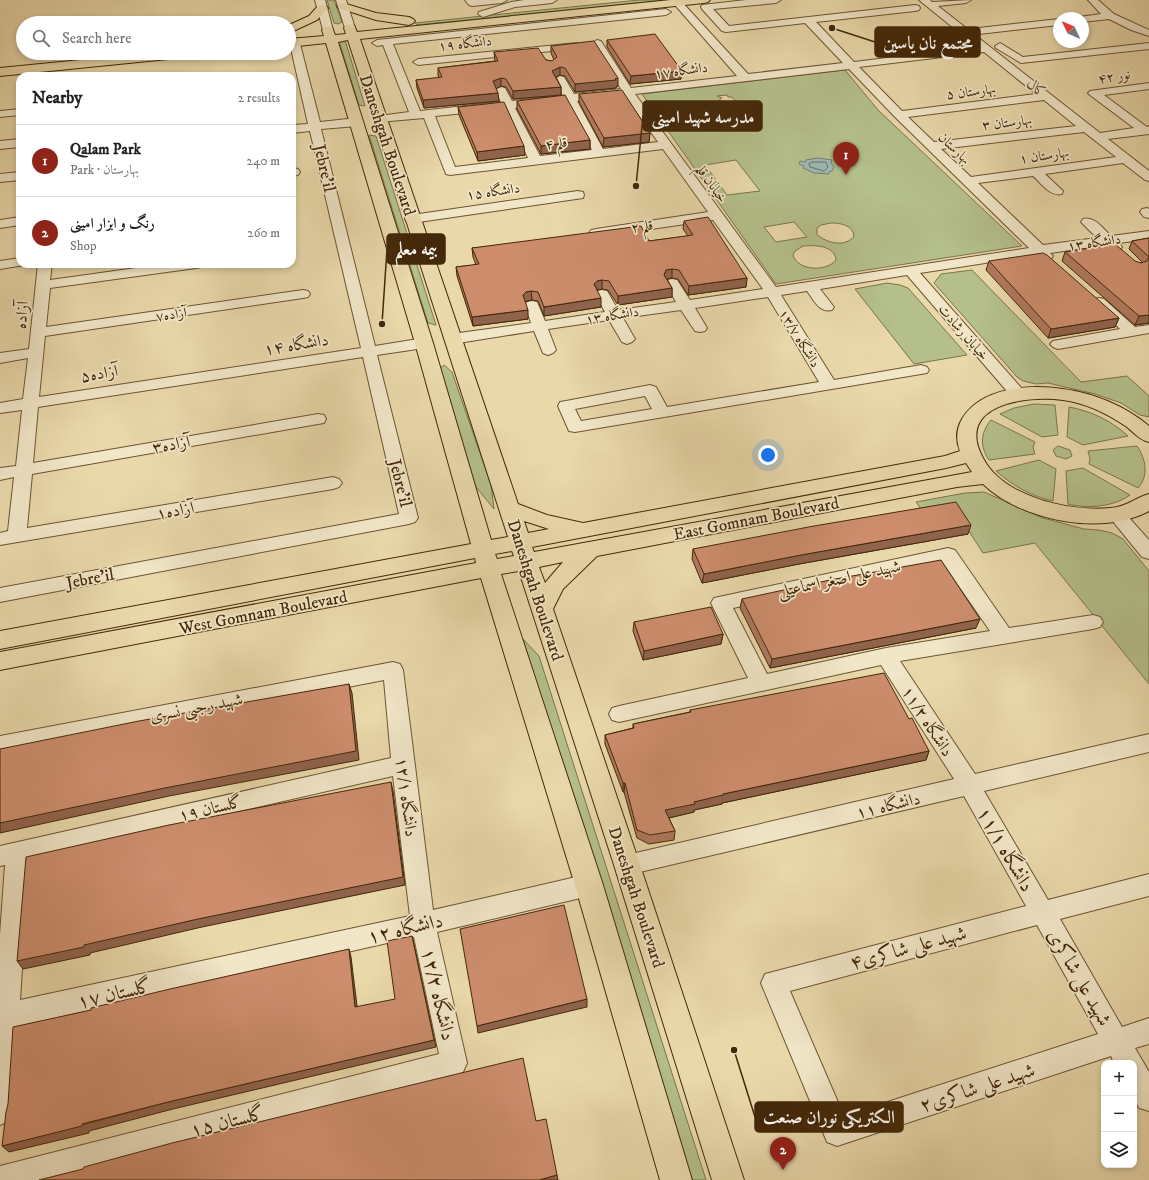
<!DOCTYPE html>
<html lang="en">
<head>
<meta charset="utf-8">
<style>
  :root { --surface:#fff; --page:#f6f6f6; --text:#222; --muted:#767676; --line:#e0e0e0; --accent:#8f2418 }
  body { margin:0; font-family:"IM FELL DW Pica",Amiri,serif; background:var(--page); color:var(--text) }
  .controls { position:absolute; right:12px; bottom:12px; display:grid; overflow:hidden; border-radius:8px; box-shadow:0 2px 6px #0003 }
  .controls button { width:36px; height:36px; display:grid; place-items:center; padding:0; border:0; border-bottom:1px solid var(--line); background:var(--surface); color:var(--text); font:20px sans-serif }
  .compass { position:absolute; left:1053px; top:12px; width:36px; height:36px; border-radius:50%; background:var(--surface); box-shadow:0 2px 6px #0003; rotate:314deg }
  .you { position:absolute; left:768px; top:455px; width:14px; height:14px; margin:-10px; border:3px solid #fff; border-radius:50%; background:#1a73e8; box-shadow:0 0 0 6px #1a73e833 }
  .badge { display:grid; place-items:center; width:26px; height:26px; border-radius:50%; background:var(--accent); color:#fff; font-size:13px; font-weight:700 }
  .pin { position:absolute; translate:-50% -33px; filter:drop-shadow(0 1px 2px #0008) }
  .pin::after { content:''; position:absolute; top:21px; width:14px; height:12px; background:inherit; clip-path:polygon(0 0,100% 0,50% 100%) }
  .list { margin:0; padding:0; list-style:none }
  h2 { display:flex; justify-content:space-between; align-items:center; height:52px; margin:0; padding:0 16px; font-size:17px }
  h2 small { font-size:13px; font-weight:400; color:var(--muted) }
  .list li { display:grid; grid-template-columns:26px 1fr auto; gap:12px; align-items:center; box-sizing:border-box; height:72px; padding:0 16px; border-top:1px solid var(--line) }
  .list b { display:block; font-size:15px; white-space:nowrap }
  .list p { margin:0; font-size:13px; white-space:nowrap; color:var(--muted) }
  .list em { font-size:13px; font-style:normal; color:var(--muted) }
  .icon { flex:none; width:22px; height:22px; fill:none; stroke:currentColor; stroke-width:2; stroke-linecap:round; stroke-linejoin:round }
  .map { position:relative; flex:none; width:1149px; height:1180px; overflow:hidden }
  .search { position:absolute; background:var(--surface); box-shadow:0 2px 6px #0003; left:16px; top:16px; width:280px; height:44px; display:flex; align-items:center; gap:10px; box-sizing:border-box; padding:0 14px; border-radius:22px; color:var(--muted); font-size:15px }
  .panel { position:absolute; background:var(--surface); box-shadow:0 2px 6px #0003; left:16px; top:72px; width:280px; height:196px; border-radius:12px }
  .map>svg:first-child { display:block }
  .green { fill:#b4bf8b; stroke:#7c744a; fill-rule:evenodd }
  .water { fill:#9cb7b4; stroke:#787e70 }
  .lines { fill:none; stroke-linecap:round; stroke-linejoin:round }
  .shore { stroke:#70705e; stroke-width:1 }
  .minor-casing { stroke:#6c5431; stroke-width:2 }
  .major-casing { stroke:#432809; stroke-width:2 }
  .minor { fill:#f1e6c8; fill-rule:evenodd }
  .major { fill:#e9d8aa; fill-rule:evenodd }
  .wall { fill:#b0795e; stroke:#432809 }
  .shaded-wall { fill:#90634c; stroke:#432809 }
  .building { fill:#cd8d6d; stroke:#432809 }
  .labels { text-anchor:middle; stroke-width:3.5; stroke-linejoin:round; paint-order:stroke }
  .far-street-label { font-size:14px; fill:#432809; stroke:#f1e6c8 }
  .far-water-label { font-size:15px; font-style:italic; fill:#594c34; stroke:#f1e6c8 }
  .street-label { font-size:17px; fill:#432809; stroke:#f1e6c8 }
  .near-street-label { font-size:20px; fill:#432809; stroke:#f1e6c8 }
  .leader { fill:none; stroke:#432809; stroke-width:1.5 }
  .callout-dot { fill:#432809; stroke:#f1e6c8; stroke-width:1.5 }
  .callout { fill:#432809; stroke:#432809; stroke-width:1.5 }
  .callout-label { font-size:18px; text-anchor:middle; font-weight:bold; fill:#fff }
</style>
</head>
<body>
<div class="map">
<svg width="1149" height="1180" viewBox="0 0 1149 1180">
  <rect width="100%" height="100%" fill="#e9d8aa"/>
  <filter id="stains"><feTurbulence type="fractalNoise" baseFrequency=".005" numOctaves="4"/><feColorMatrix values="0 0 0 0 .2 0 0 0 0 .09 0 0 0 0 .02 0 0 0 .5 -.17"/></filter>
  <radialGradient id="worn" r=".72"><stop offset=".6" stop-color="#630" stop-opacity="0"/><stop offset="1" stop-color="#630" stop-opacity=".3"/></radialGradient>
  <g class="green">
    <path d="M327,0H334L342,22L338,24L334,23Z"/>
    <path d="M639,0H667L417,25L415,23Z"/>
    <path d="M345,40L365,106L359,105L339,41Z"/>
    <path d="M845,70L878,110L1022,246L776,284L642,94ZM727,95L728,97H732L750,117L745,118L747,121L698,128L696,126H690L686,121L693,123L698,118L702,119L708,114L717,113L718,111L715,108L719,105L716,103L722,98L717,96ZM736,160L760,191L727,195L705,165ZM794,222L807,237L776,242L764,227ZM831,223C840,223 853,225 854,236C846,248 825,243 817,234V228L821,225ZM803,246C814,245 835,245 836,260C827,272 797,271 793,255L795,251Z"/>
    <path d="M369,135L376,136L436,325L428,323Z"/>
    <path d="M972,270L1081,382L1127,376L1149,396V417L1140,415L1121,403L1095,394L1048,383L1036,384L1023,381L1017,377L934,283L941,274Z"/>
    <path d="M887,283L900,285L908,288L967,355L914,364L855,289Z"/>
    <path d="M444,365L452,372L491,485L494,509L472,482L438,370Z"/>
    <path d="M1034,404L1055,405L1058,435L1042,437L1000,414L1014,408Z"/>
    <path d="M1069,407C1091,411 1112,421 1128,436L1083,445L1067,437Z"/>
    <path d="M991,420L1035,442L1033,447L1035,454L989,460C980,447 980,433 991,420Z"/>
    <path d="M1058,446L1070,450L1072,456L1066,459L1056,456L1053,450Z"/>
    <path d="M1137,446C1146,459 1149,476 1138,488L1089,464L1090,459L1088,451Z"/>
    <path d="M1039,460L1056,469L1053,501C1031,496 1013,486 996,471Z"/>
    <path d="M1083,468L1130,495C1113,507 1088,509 1068,504L1066,471Z"/>
    <path d="M984,492L1043,518L1084,529L1099,530L1112,533L1123,539L1149,571V684L1035,543L983,553L954,508L923,512L916,502L965,493Z"/>
    <path d="M523,639L539,656L706,1180H693L688,1173Z"/>
  </g>
  <path class="water" d="M818,158L832,160L831,163L834,167L832,171L829,172V174L814,173L803,168L804,166L799,164L800,161L805,162L806,160Z"/>
  <g class="lines">
    <path class="shore" d="M813,162H826L828,167L824,171L810,167L809,164Z"/>
    <defs>
      <g id="minor">
        <path d="M315,0H325L333,30L332,32L328,33L323,30Z"/>
        <path d="M336,0H346L355,28L354,30H346L345,28Z"/>
        <path d="M465,0H507L502,3L472,6L469,5Z"/>
        <path d="M524,0H557L552,3L515,7L483,17L478,14L479,12L511,2Z"/>
        <path d="M678,0L681,1L748,74L843,63L805,23L726,32L722,31L702,9L701,7L702,5L746,0H781L776,3L713,9L729,26L915,5L919,6L920,8L919,10L915,11L816,22L854,62L977,47L919,0H930L932,2L971,0L966,3L938,6L1100,133L1134,128L1090,95L1088,93L1090,91L1149,83V89L1104,95L1147,127L1149,126V134L1108,139L1149,171V181L1145,180L1123,163L1045,174L1063,191L1062,194C1050,197 1041,183 1033,176L978,183L1043,245L1097,238L1081,222L1083,219C1095,216 1103,229 1111,236L1149,231V239L1119,243L1122,247L1120,250C1113,252 1110,250 1105,245L1050,253L1053,256L1051,259C1044,261 1041,259 1037,255L920,273L1024,391L1026,394L1024,397L1018,399L1012,397L907,275L820,289L834,307L832,310C819,313 814,300 807,291L781,295L834,380L921,365L927,367L929,370L927,373L575,432L569,431L558,406L560,402L566,401L650,385L656,387L667,407L819,382L768,297L695,308L707,328L705,331L700,332L695,331L681,310L623,318L635,339L632,342L627,344L622,342L609,320L548,329L556,350L553,353L548,355L543,353L534,331L452,344L447,342L444,339L447,336L452,334L531,323L525,305L527,302L532,301L537,302L545,321L605,312L595,294L597,291L602,290L607,291L618,310L676,302L665,283L667,280L672,279L677,280L690,300L763,289L713,220L596,237L591,236L589,233L591,230L596,229L708,212L663,149L450,175L446,174L424,118L379,122L375,121L373,119L375,117L379,116L409,112L383,45L377,46L372,43L377,40L666,9L671,12L666,15L393,44L420,111L501,102L495,90L501,87L505,88L512,101L563,96L554,79L560,76L564,77L574,94L621,89L592,43L597,40L601,41L631,88L737,76L675,5L673,3L675,1ZM984,52L1036,94L902,111L859,67ZM849,69L895,117L1029,248L776,287L635,94ZM625,96L658,142L603,149L577,101ZM1044,100L1076,126L934,142L908,117ZM566,102L592,150L540,156L515,108ZM505,109L528,158L455,167L435,116ZM1084,132L1116,157L971,177L941,149ZM645,396L652,409L581,421L575,409Z"/>
        <path d="M1088,0H1098L1114,14L1149,30V36L1131,30L1109,19L1083,22V18H1079V17L1101,14Z"/>
        <path d="M1059,19V25L979,34L974,31L979,28Z"/>
        <path d="M295,41L300,44L320,122L357,118L361,120L363,122L361,124L357,126L321,129L375,346L424,338L429,340L432,343L429,346L424,348L377,355L418,518L415,522L409,524L0,602V588L399,514L363,357L38,407L33,463L318,414L324,415L326,419L324,423L318,424L32,474L27,528L333,477L339,479L342,483L339,487L333,489L0,545V533L8,531L14,477L0,480V468L16,466L22,410L0,413V403L23,399L28,358L0,363V353L29,349L38,264H52L50,280L165,264H203L201,267L196,268L50,288L46,327L303,290L308,291L310,294L308,297L303,298L45,336L39,397L361,348L310,131L292,133V125L308,124L290,44Z"/>
        <path d="M577,43L582,46L581,48L418,65L413,62L418,59Z"/>
        <path d="M1000,43L1023,57L1149,43V49L1021,63L996,48L995,46Z"/>
        <path d="M20,109V115L0,117V111Z"/>
        <path d="M20,139V147L0,149V141Z"/>
        <path d="M292,168L298,169L300,172L298,175L292,176Z"/>
        <path d="M20,172V180L0,182V174Z"/>
        <path d="M578,191L583,192L584,195L583,198L412,223L407,222L405,219L407,216L412,215Z"/>
        <path d="M1147,208L1149,209V218L1144,217L1140,212L1142,209Z"/>
        <path d="M20,217V225L0,228V220Z"/>
        <path d="M20,258V264L25,265L0,269V261Z"/>
        <path d="M1099,298L1104,299L1135,327L1149,325V333L1058,349L1053,347L1050,344L1053,341L1120,329L1092,302L1094,299Z"/>
        <path d="M1117,509L1123,511L1149,540V559L1142,557L1111,519L1108,515L1111,511Z"/>
        <path d="M948,548L955,550L1009,628L1093,615L1100,617L1103,622L1100,627L1093,629L900,661L975,774L1149,734V752L984,791L1048,900L1149,874V896L1060,919L1122,1027L1149,1018V1044L1135,1048L1149,1072V1111L1139,1108L1134,1098V1063H1114L1111,1056L837,1146L827,1142L761,983L765,974L1026,906L964,796L627,875L619,872L615,865L619,858L627,855L954,779L881,665L619,722L612,720L609,714L612,708L619,706L748,678L711,603L714,598ZM943,563L990,631L886,648L767,674L733,608ZM1037,925L1098,1034L844,1116L790,991Z"/>
        <path d="M393,662L400,664L403,670L433,910L589,874L597,877L601,885L597,893L589,896L437,932L467,1063L463,1072L454,1076L54,1180H0V1166L439,1054L414,937L19,1026L14,1111L10,1121L0,1125V935L5,865L0,866V846L391,758L384,680L0,754V736ZM393,776L410,916L20,1000L29,859Z"/>
      </g>
      <g id="major">
        <path d="M671,0H710L708,2L704,3L360,39L518,504L547,515L583,523L945,456L960,451C956,441 956,429 962,419C981,387 1030,384 1063,389C1094,393 1125,406 1149,426V442C1140,440 1134,433 1127,427C1108,414 1086,403 1063,400C1027,395 954,404 983,458C1003,497 1069,512 1110,508C1127,507 1134,498 1149,494V511C1102,537 1020,520 983,484L957,487L597,556L563,589L553,609L640,865L744,1180H712L614,865L519,571L501,574L603,885L692,1180H660L575,885L481,578L0,670V652L476,563L475,558L0,649V631L471,544L415,343L326,43L289,47V39L324,36L322,30L324,27H332L335,35L346,34L344,28L346,25H354L357,32ZM348,40L508,537L491,540L433,343L338,42ZM966,463L972,472L534,552L532,547L946,468ZM524,521L549,529L528,533ZM512,551L514,556L497,559L495,554ZM563,562L545,583L539,567Z"/>
        <path d="M343,3L376,13L409,17L413,19L415,21L413,23L409,25L376,20L339,8L337,6L339,4Z"/>
        <path d="M322,5L326,6L328,8L317,20L289,33V25L309,16L318,6Z"/>
        <path d="M151,53H194L192,56L188,57L0,76V68Z"/>
      </g>
    </defs>
    <use href="#minor" class="minor-casing"/>
    <use href="#major" class="major-casing"/>
    <use href="#minor" class="minor"/>
    <use href="#major" class="major"/>
  </g>
  <g class="wall">
    <path d="M607,40L681,79L630,84L607,47Z"/>
    <path d="M551,46L618,86L616,87V88L575,92L565,76L560,75L556,77L561,87V95L513,99L506,87L501,86L496,88L499,101L424,108L417,88L416,80L439,78L438,75V68L495,61L494,52L546,60L552,61L554,60L551,53Z"/>
    <path d="M579,94L650,133L649,142L603,147L579,102Z"/>
    <path d="M517,101L590,140V149L541,154L517,109Z"/>
    <path d="M458,107L525,155L478,161L459,115Z"/>
    <path d="M684,221L747,278L746,287L688,295L678,279L672,278L667,279L672,288V297L618,305L608,290L602,289L597,290L601,307L544,316L538,301L532,300L527,301L525,302L528,319L473,326L457,276L456,267L476,265L473,257L472,248L649,241L688,236L683,229Z"/>
    <path d="M1149,238V323L1135,325L1062,261L1065,252L1141,263L1142,262L1129,249L1132,241Z"/>
    <path d="M989,261L1119,318L1115,327L1048,338L986,270Z"/>
    <path d="M968,534L799,564L702,583L692,559L693,549Z"/>
    <path d="M742,599L976,628L770,668L740,608Z"/>
    <path d="M634,622L723,634L721,644L643,660L633,631Z"/>
    <path d="M690,710L909,719L929,751L926,760L722,803V804L694,810V812L669,818L675,831L674,840L649,844L637,838L624,792H623L605,744V735L633,728V724L690,712Z"/>
  </g>
  <g class="shaded-wall">
    <path d="M560,67V75L553,79L552,71Z"/>
    <path d="M682,71L681,79L630,84L631,76Z"/>
    <path d="M501,78V86L494,90L493,81Z"/>
    <path d="M618,78V86L616,87V88L575,92V84Z"/>
    <path d="M561,87V95L513,99V91Z"/>
    <path d="M498,93L499,101L424,108L423,100Z"/>
    <path d="M650,133L649,142L603,147L604,138Z"/>
    <path d="M590,140V149L541,154V146Z"/>
    <path d="M524,146L525,155L478,161L477,152Z"/>
    <path d="M672,269V278L666,279L664,275L666,270Z"/>
    <path d="M747,278L746,287L688,295L689,286Z"/>
    <path d="M602,280V289L597,290L594,284L597,281Z"/>
    <path d="M672,288V297L618,305V296Z"/>
    <path d="M531,291L532,300L527,301L524,304L523,295L526,292Z"/>
    <path d="M601,298V307L544,316V307Z"/>
    <path d="M528,310V319L473,326L472,317Z"/>
    <path d="M1149,315V323L1135,325L1139,316Z"/>
    <path d="M1119,318L1115,327L1048,338L1051,329Z"/>
    <path d="M971,525L968,534L799,564L702,583L704,574L801,555Z"/>
    <path d="M980,619L976,628L770,668L772,659Z"/>
    <path d="M723,634L721,644L643,660L644,651Z"/>
    <path d="M349,684L352,693L359,760L169,796L0,833V823Z"/>
    <path d="M929,751L926,760L722,803V804L694,810V812L664,819L665,810L723,794Z"/>
    <path d="M391,782L393,791L405,885L202,927L90,953V955L23,969L17,961Z"/>
    <path d="M623,783H625L624,792H623Z"/>
    <path d="M412,936L436,1047L173,1109L89,1131V1133L9,1152L2,1146L168,1102L434,1040Z"/>
    <path d="M349,949L351,957L358,1014L355,1007Z"/>
    <path d="M587,999V1007L478,1033L477,1026Z"/>
    <path d="M557,1175L558,1180H539Z"/>
  </g>
  <g class="building">
    <path d="M655,34L682,71L631,76L607,40Z"/>
    <path d="M594,41L618,78L615,79L616,80L575,84L565,68L560,67L552,71L561,87L513,91L506,79L501,78L493,81L498,93L423,100L416,80L442,77L438,68L498,61L494,52L538,48L546,60L552,61L557,57L551,46Z"/>
    <path d="M622,90L650,133L604,138L579,94Z"/>
    <path d="M565,95L590,140L541,146L517,101Z"/>
    <path d="M504,102L524,146L477,152L458,107Z"/>
    <path d="M708,217L747,278L689,286L679,270L672,269L666,270L664,275L672,288L618,296L609,281L602,280L597,281L594,284L601,298L544,307L538,292L531,291L526,292L523,295L528,310L472,317L456,267L479,264L472,248L641,226L649,241L693,235L684,221Z"/>
    <path d="M1149,238V257L1132,241Z"/>
    <path d="M1115,244L1135,261L1141,263L1147,261L1149,257V315L1139,316L1065,252Z"/>
    <path d="M1043,253L1047,255L1119,318L1051,329L989,261Z"/>
    <path d="M956,502L971,525L801,555L704,574L693,549L814,526Z"/>
    <path d="M941,560L980,619L772,659L742,599L830,580Z"/>
    <path d="M711,607L723,634L644,651L634,622Z"/>
    <path d="M884,673L909,719L912,718L929,751L723,794V795L694,802L695,804L665,810L675,831L650,835L637,830L625,783H623L605,735L634,728L633,724L691,712L690,710Z"/>
    <path d="M349,684L356,751L165,788L0,823V749L139,721Z"/>
    <path d="M391,782L403,877L198,919L84,945V947L17,961L26,857L169,825Z"/>
    <path d="M564,905L587,999L477,1026L460,929Z"/>
    <path d="M412,936L434,1040L168,1102L82,1124V1126L2,1146L6,1112L8,1104L13,1027L91,1010V1008L170,989L349,949L355,1007L395,999L387,941Z"/>
    <path d="M523,1058L536,1121L546,1119L557,1175L539,1180H39L83,1169L84,1167L172,1143Z"/>
  </g>
  <g class="labels">
    <g class="far-street-label">
      <text transform="translate(465 43) rotate(-6)" y="5">دانشگاه ۱۹</text>
      <text transform="translate(681 70) rotate(-7)" y="5">دانشگاه ۱۷</text>
      <text transform="translate(1114 76) rotate(-10)" y="5">نور ۴۲</text>
      <text transform="translate(971 91) rotate(-7)" y="5">بهارستان ۵</text>
      <text transform="translate(1007 122) rotate(-7)" y="5">بهارستان ۳</text>
      <text transform="translate(556 143) rotate(-7)" y="5">قلم ۴</text>
      <text transform="translate(955 148) rotate(44)" y="5">بهارستان</text>
      <text transform="translate(1044 155) rotate(-8)" y="5">بهارستان ۱</text>
      <text transform="translate(712 183) rotate(54)" y="5">خیابان قلم</text>
      <text transform="translate(493 191) rotate(-8)" y="5">دانشگاه ۱۵</text>
      <text transform="translate(642 226) rotate(-8)" y="5">قلم ۲</text>
      <text transform="translate(1094 242) rotate(-8)" y="5">دانشگاه ۱۳</text>
      <text transform="translate(171 314) rotate(-8)" y="5">آزاده۷</text>
      <text transform="translate(612 315) rotate(-9)" y="5">دانشگاه ۱۳</text>
      <text transform="translate(964 332) rotate(49)" y="5">خیابان رشادت</text>
      <text transform="translate(800 338) rotate(58)" y="5">دانشگاه ۱۳/۷</text>
    </g>
    <g class="far-water-label">
      <text transform="translate(1037 88) rotate(38)" y="5">کال</text>
    </g>
    <g class="street-label">
      <text transform="translate(388 145) rotate(72)" y="6">Daneshgah Boulevard</text>
      <text transform="translate(325 168) rotate(77)" y="6">Jebre'il</text>
      <text transform="translate(21 315) rotate(-84)" y="6">آزاده</text>
      <text transform="translate(296 344) rotate(-9)" y="6">دانشگاه ۱۴</text>
      <text transform="translate(99 373) rotate(-9)" y="6">آزاده۵</text>
      <text transform="translate(171 444) rotate(-10)" y="6">آزاده۳</text>
      <text transform="translate(401 483) rotate(76)" y="6">Jebre'il</text>
      <text transform="translate(175 510) rotate(-10)" y="6">آزاده۱</text>
      <text transform="translate(756 518) rotate(-11)" y="6">East Gomnam Boulevard</text>
      <text transform="translate(90 578) rotate(-11)" y="6">Jebre'il</text>
      <text transform="translate(839 578) rotate(-12)" y="6">شهید علی اصغر اسماعیلی</text>
      <text transform="translate(536 590) rotate(72)" y="6">Daneshgah Boulevard</text>
      <text transform="translate(263 612) rotate(-11)" y="6">West Gomnam Boulevard</text>
      <text transform="translate(196 707) rotate(-11)" y="6">شهید رجبی نسری</text>
      <text transform="translate(928 721) rotate(57)" y="6">دانشگاه ۱۱/۲</text>
      <text transform="translate(407 797) rotate(83)" y="6">دانشگاه ۱۲/۱</text>
      <text transform="translate(888 805) rotate(-13)" y="6">دانشگاه ۱۱</text>
      <text transform="translate(210 808) rotate(-13)" y="6">گلستان ۱۹</text>
      <text transform="translate(637 897) rotate(72)" y="6">Daneshgah Boulevard</text>
    </g>
    <g class="near-street-label">
      <text transform="translate(1006 849) rotate(60)" y="7">دانشگاه ۱۱/۱</text>
      <text transform="translate(405 928) rotate(-13)" y="7">دانشگاه ۱۲</text>
      <text transform="translate(908 947) rotate(-15)" y="7">شهید علی شاکری۴</text>
      <text transform="translate(1080 977) rotate(60)" y="7">شهید علی شاکری</text>
      <text transform="translate(114 993) rotate(-13)" y="7">گلستان ۱۷</text>
      <text transform="translate(439 994) rotate(77)" y="7">دانشگاه ۱۲/۲</text>
      <text transform="translate(977 1087) rotate(-18)" y="7">شهید علی شاکری۲</text>
      <text transform="translate(227 1121) rotate(-14)" y="7">گلستان ۱۵</text>
    </g>
  </g>
  <path class="leader" d="M832 28L875 42M636 186L643 116M382 324L387 249M734 1050L755 1117"/>
  <g class="callout-dot">
    <circle cx="832" cy="28" r="4"/>
    <circle cx="636" cy="186" r="4"/>
    <circle cx="382" cy="324" r="4"/>
    <circle cx="734" cy="1050" r="4"/>
  </g>
  <g class="callout">
    <rect x="875" y="27" width="105" height="30" rx="4"/>
    <rect x="643" y="101" width="119" height="30" rx="4"/>
    <rect x="387" y="234" width="58" height="30" rx="4"/>
    <rect x="755" y="1102" width="148" height="30" rx="4"/>
  </g>
  <g class="callout-label">
    <text x="928" y="49">مجتمع نان یاسین</text>
    <text x="703" y="123">مدرسه شهید امینی</text>
    <text x="416" y="255">بیمه معلم</text>
    <text x="829" y="1123">الکتریکی نوران صنعت</text>
  </g>
  <rect width="100%" height="100%" filter="url(#stains)"/>
  <rect width="100%" height="100%" fill="url(#worn)"/>
</svg>
<div class="controls">
<button>+</button>
<button>−</button>
<button><svg class="icon" aria-label="layers" viewBox="0 0 24 24"><path d="M12 4l9 5-9 5-9-5zM3 14l9 5 9-5"/></svg></button>
</div>
<svg class="compass" viewBox="-18 -18 36 36"><path d="M0-13l5 13h-10z" fill="#e53935"/><path d="M0 13l5-13h-10z" fill="#767676"/></svg>
<div class="you"></div>
<div class="pin badge" style="left:846px;top:175px">1</div>
<div class="pin badge" style="left:783px;top:1170px">2</div>
<div class="search"><svg class="icon" aria-label="search" viewBox="0 0 24 24"><circle cx="10" cy="10" r="6"/><path d="M15 15l6 6"/></svg>Search here</div>
<section class="panel">
<h2>Nearby<small>2 results</small></h2>
<ul class="list">
<li><span class="badge">1</span><div><b>Qalam Park</b><p>Park · بهارستان</p></div><em>240 m</em></li>
<li><span class="badge">2</span><div><b>رنگ و ابزار امینی</b><p>Shop</p></div><em>260 m</em></li>
</ul>
</section>
</div>
</body>
</html>
